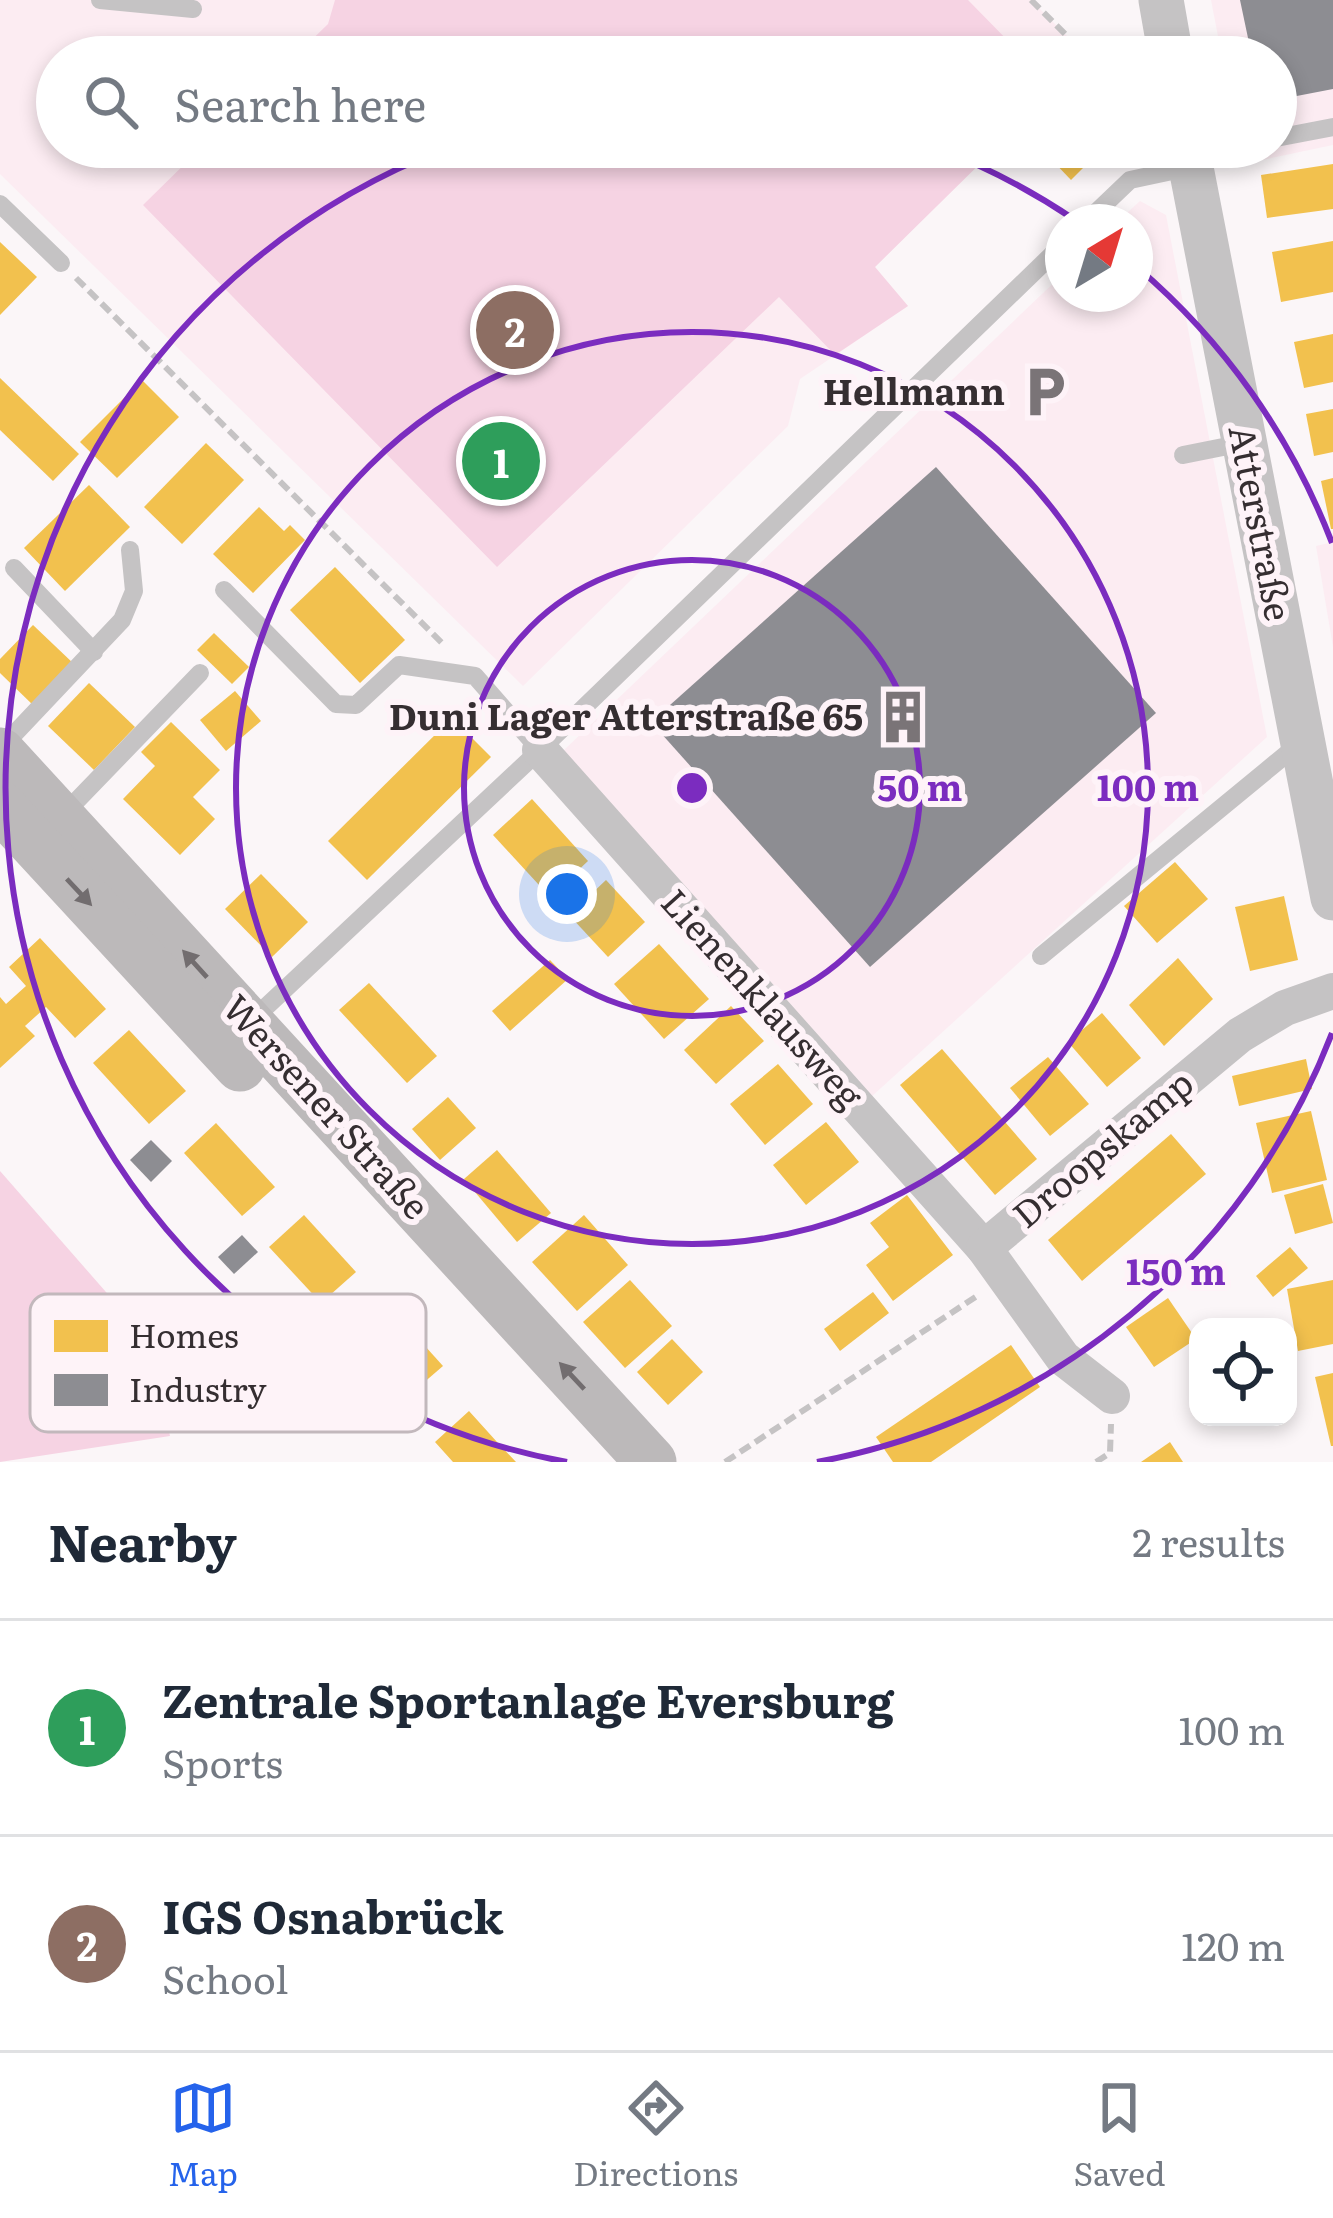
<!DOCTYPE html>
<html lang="en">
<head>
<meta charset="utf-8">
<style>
  :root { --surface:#fff; --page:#f6f6f7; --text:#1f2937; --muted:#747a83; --line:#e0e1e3; --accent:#2563eb }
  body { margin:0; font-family:Literata,serif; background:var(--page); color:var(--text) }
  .controls { position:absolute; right:36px; bottom:36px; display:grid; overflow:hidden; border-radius:24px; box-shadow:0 6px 18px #0003 }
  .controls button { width:108px; height:108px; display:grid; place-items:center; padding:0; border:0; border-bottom:3px solid var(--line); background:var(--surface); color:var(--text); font:60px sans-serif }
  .compass { position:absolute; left:1045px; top:204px; width:108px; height:108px; border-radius:50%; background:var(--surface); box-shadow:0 6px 18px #0003; rotate:38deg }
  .you { position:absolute; left:567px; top:894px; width:42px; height:42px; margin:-30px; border:9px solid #fff; border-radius:50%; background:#1a73e8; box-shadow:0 0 0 18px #1a73e833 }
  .badge { display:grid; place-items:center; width:78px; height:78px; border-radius:50%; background:var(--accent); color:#fff; font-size:39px; font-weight:700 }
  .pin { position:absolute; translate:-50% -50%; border:6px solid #fff; box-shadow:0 3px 12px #0006 }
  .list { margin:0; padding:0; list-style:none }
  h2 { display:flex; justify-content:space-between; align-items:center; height:156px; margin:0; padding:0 48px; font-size:51px }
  h2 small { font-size:39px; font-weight:400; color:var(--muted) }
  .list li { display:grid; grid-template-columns:78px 1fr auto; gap:36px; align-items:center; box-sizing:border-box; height:216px; padding:0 48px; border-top:3px solid var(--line) }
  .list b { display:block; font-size:45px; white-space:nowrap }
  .list p { margin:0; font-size:39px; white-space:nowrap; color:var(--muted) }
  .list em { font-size:39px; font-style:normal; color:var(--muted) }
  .icon { flex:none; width:66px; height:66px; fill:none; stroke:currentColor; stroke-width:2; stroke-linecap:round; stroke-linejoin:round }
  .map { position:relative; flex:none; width:1333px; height:1462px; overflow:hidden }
  .search { position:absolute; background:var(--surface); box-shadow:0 6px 18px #0003; left:36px; right:36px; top:36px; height:132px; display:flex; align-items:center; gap:30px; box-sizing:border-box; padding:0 42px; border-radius:66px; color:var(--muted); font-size:45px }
  .sheet { height:588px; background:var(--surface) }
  nav { display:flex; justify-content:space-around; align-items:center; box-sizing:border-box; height:168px; border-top:3px solid var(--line); background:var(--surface); font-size:33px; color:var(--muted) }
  nav a { display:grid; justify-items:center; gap:6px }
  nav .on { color:var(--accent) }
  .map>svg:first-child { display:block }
  .built { fill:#fcecf2 }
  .green { fill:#f6d3e3 }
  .homes { fill:#f2c14e }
  .industry { fill:#8d8d92 }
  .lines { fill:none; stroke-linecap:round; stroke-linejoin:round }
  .path { stroke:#c5c3c4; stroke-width:6; stroke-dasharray:12 6; stroke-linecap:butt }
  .service { stroke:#c5c3c4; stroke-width:18 }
  .minor { stroke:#c5c3c4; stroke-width:36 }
  .tertiary { stroke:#c5c3c4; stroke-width:45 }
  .secondary { stroke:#bcb9ba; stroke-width:51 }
  .oneway { fill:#726d6f }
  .ring { fill:none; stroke:#7b2cbf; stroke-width:6 }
  .labels { text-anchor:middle; stroke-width:12; stroke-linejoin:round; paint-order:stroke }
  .poi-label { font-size:36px; font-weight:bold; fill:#352e31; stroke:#fef3f8; text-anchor:end }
  .street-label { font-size:36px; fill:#352e31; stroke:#fef3f8 }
  .key { fill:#fef3f8; stroke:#c2b8bc; stroke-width:3 }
  .key-label { font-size:33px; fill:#352e31 }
  .centre { fill:#7b2cbf; stroke:#fef3f8; stroke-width:6 }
  .ring-label { font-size:36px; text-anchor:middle; font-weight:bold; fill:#7b2cbf; stroke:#fef3f8; stroke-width:12; stroke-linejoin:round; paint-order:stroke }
</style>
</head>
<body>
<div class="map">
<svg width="1333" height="1462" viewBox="0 0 1333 1462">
  <rect width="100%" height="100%" fill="#fbf6f8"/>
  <g class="built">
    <path d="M0,0H1031L1083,52L1080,57H57V147H995L875,267L908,306L800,379L788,426L523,686L0,174Z"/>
    <path d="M1211,0H1333V145L1243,164L1240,147H1276V57H1222Z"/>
    <path d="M1140,201L1166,215L1267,737L870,1098L563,751L1063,274V294H1135V222H1117Z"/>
    <path d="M1333,542V647L1316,546Z"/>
  </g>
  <g class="green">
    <path d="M335,0H968L1024,57H294L328,24Z"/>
    <path d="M202,147H997L875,267L908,306L835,355L779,297L497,567L143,205Z"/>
    <path d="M0,1171L190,1388L160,1389L170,1436L0,1462Z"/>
  </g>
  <g class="homes">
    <path d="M1063,147H1080L1092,159L1071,180L1051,159Z"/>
    <path d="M1333,164V209L1267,218L1261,175Z"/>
    <path d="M1333,241V292L1281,302L1272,252Z"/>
    <path d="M0,242L37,277L0,315Z"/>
    <path d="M1333,334V382L1304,388L1294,342Z"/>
    <path d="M0,378L79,454L53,481L0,430Z"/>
    <path d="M142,380L179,417L117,478L80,442Z"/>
    <path d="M1333,409V452L1314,456L1306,414Z"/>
    <path d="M206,443L244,480L182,544L144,507Z"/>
    <path d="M1333,478V529H1331L1321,481Z"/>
    <path d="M89,485L130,527L65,591L24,548Z"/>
    <path d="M259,507L284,531L290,525L305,540L253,593L213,554Z"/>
    <path d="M335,567L405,640L360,683L290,610Z"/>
    <path d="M33,625L75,665L35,707L0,673V659Z"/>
    <path d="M214,633L249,667L232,684L197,650Z"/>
    <path d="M89,683L135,727L94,770L48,726Z"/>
    <path d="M235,691L261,721L226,751L200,720Z"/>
    <path d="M452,718L491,757L367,880L328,841Z"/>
    <path d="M171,722L220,770L193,797L215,819L180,855L123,799L155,766L141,752Z"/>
    <path d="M532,799L588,861L550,897L493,835Z"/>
    <path d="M1175,862L1208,899L1157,943L1124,906Z"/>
    <path d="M261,874L308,922L272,957L225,909Z"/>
    <path d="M606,880L645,922L608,957L569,915Z"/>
    <path d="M1284,896L1298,960L1250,971L1235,907Z"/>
    <path d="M40,938L106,1009L75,1038L46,1007L25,1026L35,1036L0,1068V997L6,1004L26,986L9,967Z"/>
    <path d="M659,944L709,999L664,1039L614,984Z"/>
    <path d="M1178,958L1213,999L1164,1046L1129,1005Z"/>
    <path d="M550,960L568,979L510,1031L492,1011Z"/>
    <path d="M369,983L437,1056L407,1083L339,1010Z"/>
    <path d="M731,1006L764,1041L716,1084L684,1050Z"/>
    <path d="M1102,1013L1141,1058L1107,1087L1068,1042Z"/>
    <path d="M129,1030L186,1091L149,1124L93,1063Z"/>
    <path d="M942,1049L1037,1159L995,1195L900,1085Z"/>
    <path d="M1048,1057L1089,1104L1050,1136L1010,1088Z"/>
    <path d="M1306,1059L1312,1089L1239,1106L1232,1076Z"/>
    <path d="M778,1064L813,1104L765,1145L730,1104Z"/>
    <path d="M448,1097L476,1128L440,1160L412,1129Z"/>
    <path d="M1311,1111L1327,1180L1272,1193L1256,1123Z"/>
    <path d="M826,1122L859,1162L806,1205L773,1165Z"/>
    <path d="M216,1123L275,1187L242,1216L184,1153Z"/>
    <path d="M1171,1134L1206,1174L1082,1281L1048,1240Z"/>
    <path d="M497,1150L551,1213L517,1242L464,1179Z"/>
    <path d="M1323,1184L1333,1223L1295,1234L1284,1195Z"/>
    <path d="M907,1195L953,1255L893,1301L866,1265L889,1247L870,1223Z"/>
    <path d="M304,1215L356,1272L321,1303L269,1247Z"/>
    <path d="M584,1215L628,1265L577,1311L532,1262Z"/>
    <path d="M1290,1247L1308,1268L1273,1297L1256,1276Z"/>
    <path d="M630,1280L672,1326L625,1368L583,1322Z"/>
    <path d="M1333,1280V1344L1298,1351L1287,1289Z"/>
    <path d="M873,1292L889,1313L840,1351L824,1329Z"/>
    <path d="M1168,1298L1196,1339L1154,1367L1126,1327Z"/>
    <path d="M388,1305L443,1366L407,1397L353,1336Z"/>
    <path d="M672,1339L703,1372L668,1405L637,1372Z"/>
    <path d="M1011,1345L1040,1387L931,1462H893L876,1437Z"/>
    <path d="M1333,1373V1446H1331L1315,1377Z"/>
    <path d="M469,1411L497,1442L516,1462H453L435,1442Z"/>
    <path d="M1170,1442L1183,1462H1141Z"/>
  </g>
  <g class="industry">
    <path d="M1240,0H1333V89L1276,100V57H1252Z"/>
    <path d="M936,467L1156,713L870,967L651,722Z"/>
    <path d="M151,1140L172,1161L151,1182L130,1160Z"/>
    <path d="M242,1235L258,1252L234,1274L218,1257Z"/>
  </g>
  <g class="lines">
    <g class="path">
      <path d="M1031,0L1088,57"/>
      <path d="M76,278L445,646"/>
      <path d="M725,1462L977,1296"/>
      <path d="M1096,1462L1110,1453L1111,1424"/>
    </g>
    <g class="service">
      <path d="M100,0L193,9"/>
      <path d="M1276,138L1333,127"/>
      <path d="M0,204L61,263"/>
      <path d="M1086,222L1130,180L1191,167L1231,147"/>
      <path d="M1183,455L1243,443"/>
      <path d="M14,568L94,652"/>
      <path d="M224,590L336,704L356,705L399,665L475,676L540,750"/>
      <path d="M0,749L122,620L134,591L130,550"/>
      <path d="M61,817L200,673"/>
      <path d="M1041,956L1300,743"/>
      <path d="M251,1021L540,750L1063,244"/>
    </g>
    <g class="minor">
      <path d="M540,750L984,1248"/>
      <path d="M1112,1396L1063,1358L984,1248L1240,1035L1285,1008L1333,991"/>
    </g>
    <g class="tertiary">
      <path d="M1161,0L1171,57"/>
      <path d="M1187,147L1333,898"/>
    </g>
    <g class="secondary">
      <path d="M0,753L651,1462"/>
      <path d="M0,806L240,1066"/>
    </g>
  </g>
  <defs><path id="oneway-solid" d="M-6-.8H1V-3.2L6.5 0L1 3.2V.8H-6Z" transform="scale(3)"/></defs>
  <g class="oneway">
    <use href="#oneway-solid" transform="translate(79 892) rotate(47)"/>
    <use href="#oneway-solid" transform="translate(195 964) rotate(-132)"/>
    <use href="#oneway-solid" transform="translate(572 1376) rotate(-133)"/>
  </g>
  <g class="ring">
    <circle cx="692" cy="788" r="228"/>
    <circle cx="692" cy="788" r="456"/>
    <path d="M1332 1033A685 685 0 0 1 817 1462M567 1462A685 685 0 0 1 447 148M937 148A685 685 0 0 1 1075 220M1137 267A685 685 0 0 1 1332 543"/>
  </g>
  <defs>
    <symbol id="parking-bare" viewBox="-9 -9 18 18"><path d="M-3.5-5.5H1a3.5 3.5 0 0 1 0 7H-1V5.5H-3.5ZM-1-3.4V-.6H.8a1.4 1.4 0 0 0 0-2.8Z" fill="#7a7477" stroke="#fef3f8" stroke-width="2.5" paint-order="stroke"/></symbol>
    <symbol id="building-bare" viewBox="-9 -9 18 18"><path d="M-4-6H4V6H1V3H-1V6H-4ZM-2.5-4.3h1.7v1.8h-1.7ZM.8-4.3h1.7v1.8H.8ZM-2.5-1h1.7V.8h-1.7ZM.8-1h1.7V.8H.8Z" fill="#7a7477" stroke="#fef3f8" stroke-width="2.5" paint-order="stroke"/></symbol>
  </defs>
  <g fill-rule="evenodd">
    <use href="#parking-bare" x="1007" y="354" width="76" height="76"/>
    <use href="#building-bare" x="865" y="679" width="76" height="76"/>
  </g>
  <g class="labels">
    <g class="poi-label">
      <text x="1005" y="405">Hellmann</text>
      <text x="863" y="730">Duni Lager Atterstraße 65</text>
    </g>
    <g class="street-label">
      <text transform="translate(1260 523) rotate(79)" y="13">Atterstraße</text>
      <text transform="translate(762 999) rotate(48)" y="13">Lienenklausweg</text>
      <text transform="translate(326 1107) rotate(48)" y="13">Wersener Straße</text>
      <text transform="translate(1103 1149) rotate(-40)" y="13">Droopskamp</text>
    </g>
  </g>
  <rect x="30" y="1294" width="396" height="138" rx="18" class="key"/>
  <rect x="54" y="1320" width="54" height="32" fill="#f2c14e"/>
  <rect x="54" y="1374" width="54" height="32" fill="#8d8d92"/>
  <g class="key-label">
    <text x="129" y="1348">Homes</text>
    <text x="129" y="1402">Industry</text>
  </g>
  <circle cx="692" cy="788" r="18" class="centre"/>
  <g class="ring-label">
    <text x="920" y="801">50 m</text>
    <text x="1148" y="801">100 m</text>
    <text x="1176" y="1285">150 m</text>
  </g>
</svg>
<div class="controls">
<button><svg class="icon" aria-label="locate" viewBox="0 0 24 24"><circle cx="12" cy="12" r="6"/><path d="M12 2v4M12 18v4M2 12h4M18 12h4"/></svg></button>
</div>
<svg class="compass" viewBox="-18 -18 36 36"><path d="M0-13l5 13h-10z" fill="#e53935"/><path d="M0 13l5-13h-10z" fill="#747a83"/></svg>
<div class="you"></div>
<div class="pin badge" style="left:501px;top:461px;background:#2e9e5b">1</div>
<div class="pin badge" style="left:515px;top:330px;background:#8d6e63">2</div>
<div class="search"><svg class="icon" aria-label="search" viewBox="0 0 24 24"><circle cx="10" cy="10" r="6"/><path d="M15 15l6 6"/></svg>Search here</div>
</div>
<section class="sheet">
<h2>Nearby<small>2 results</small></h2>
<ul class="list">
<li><span class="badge" style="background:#2e9e5b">1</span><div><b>Zentrale Sportanlage Eversburg</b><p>Sports</p></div><em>100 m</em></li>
<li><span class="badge" style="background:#8d6e63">2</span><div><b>IGS Osnabrück</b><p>School</p></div><em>120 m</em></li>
</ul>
</section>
<nav>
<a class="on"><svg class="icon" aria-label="map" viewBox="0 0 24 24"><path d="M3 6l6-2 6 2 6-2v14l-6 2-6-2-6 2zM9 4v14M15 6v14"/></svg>Map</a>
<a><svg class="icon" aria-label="directions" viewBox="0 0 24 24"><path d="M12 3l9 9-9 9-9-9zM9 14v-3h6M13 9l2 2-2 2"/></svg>Directions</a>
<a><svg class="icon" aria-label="saved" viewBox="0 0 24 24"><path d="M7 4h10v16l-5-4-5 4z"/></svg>Saved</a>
</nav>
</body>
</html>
